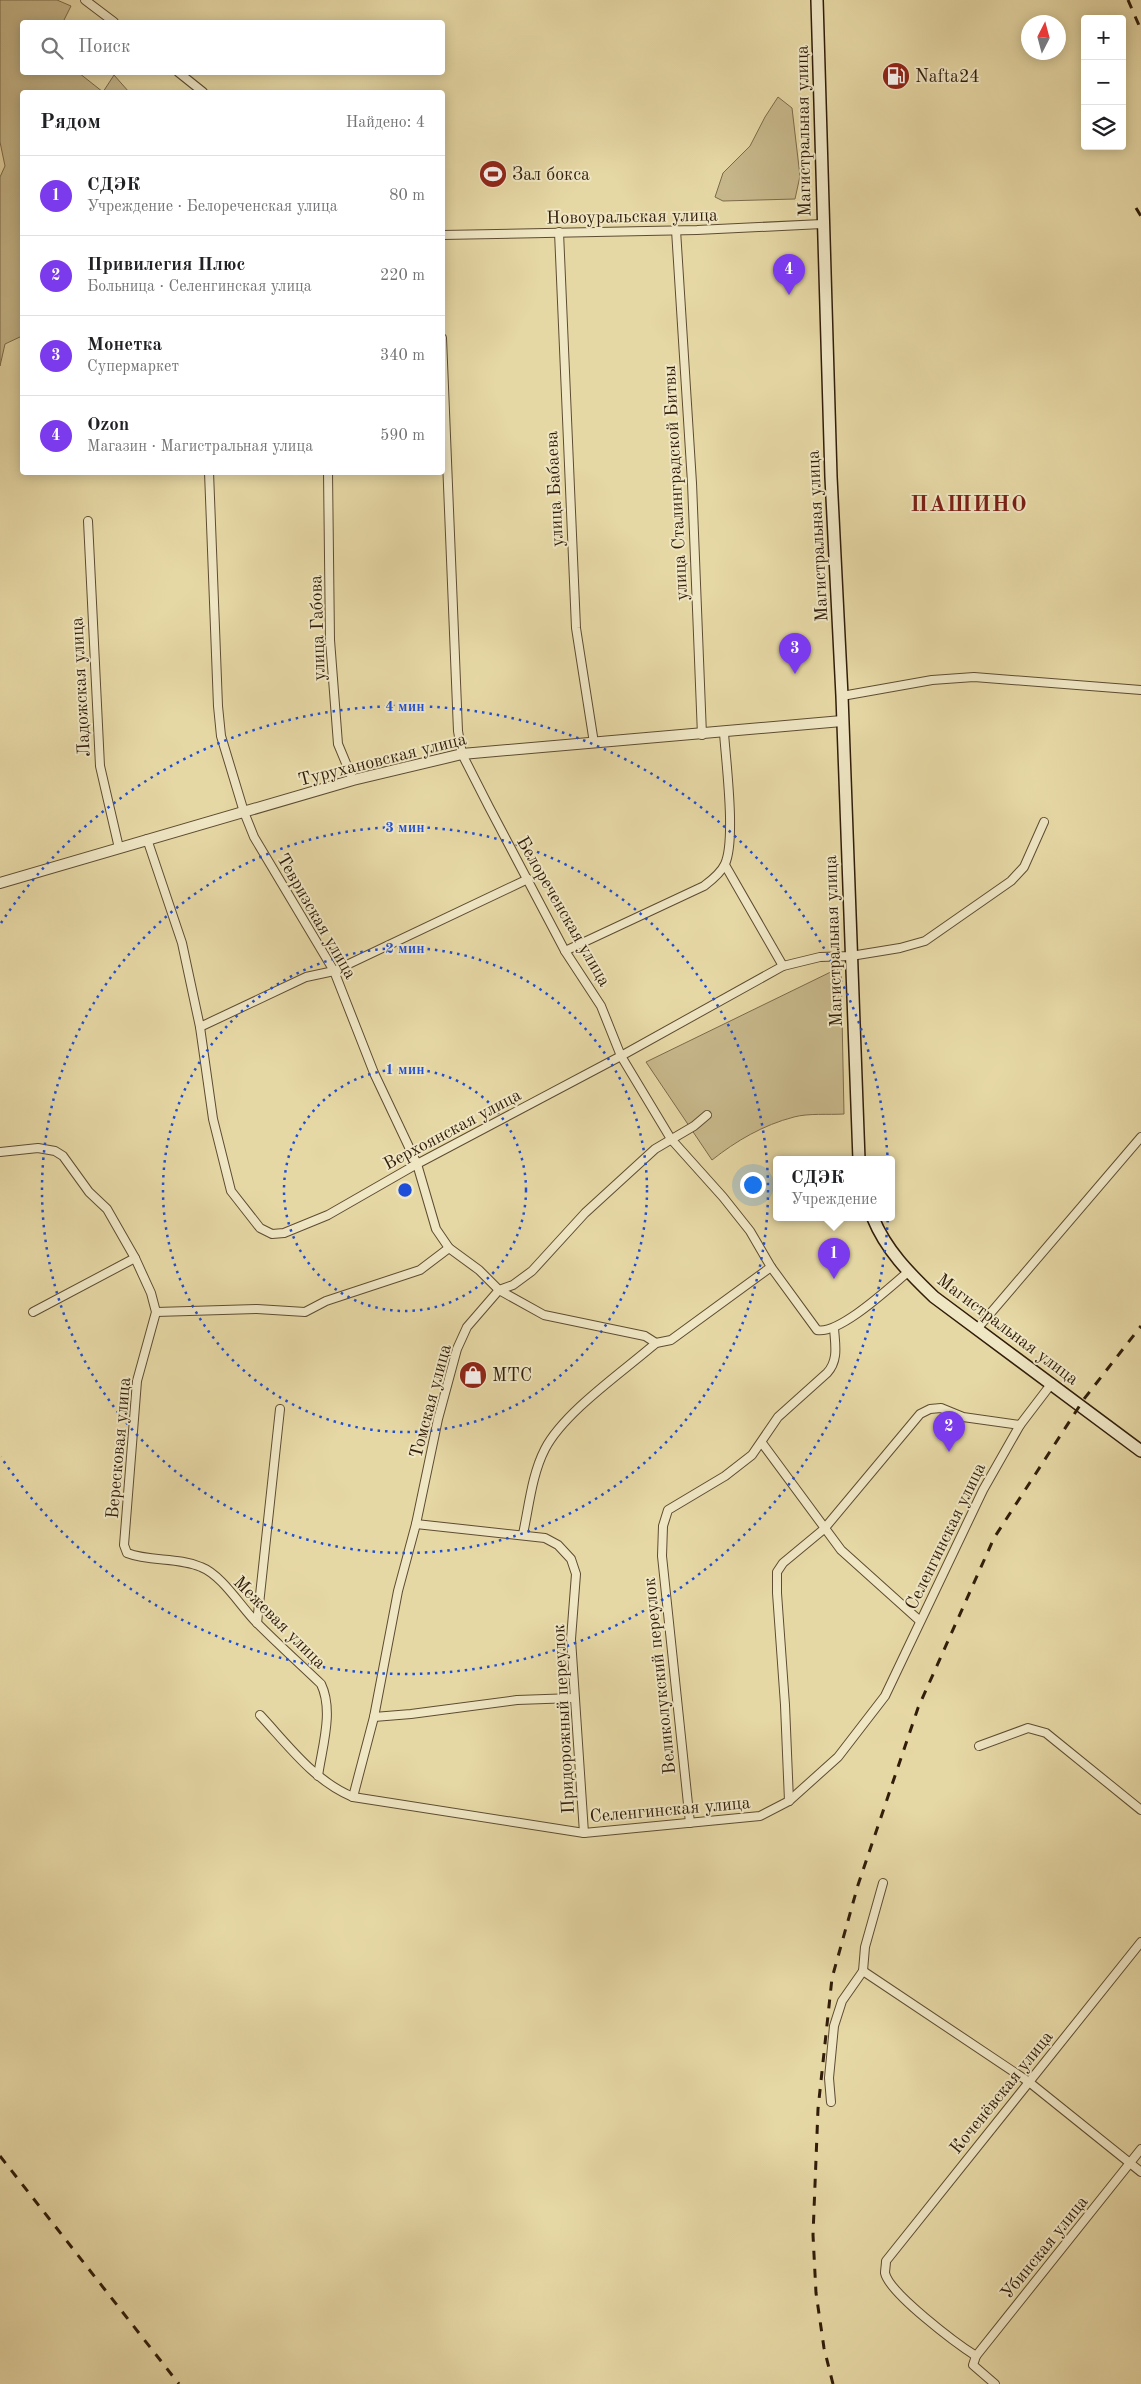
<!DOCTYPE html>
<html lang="ru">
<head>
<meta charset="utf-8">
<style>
  :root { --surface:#fff; --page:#f2f2f2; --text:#202124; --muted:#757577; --line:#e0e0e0; --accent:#7c3aed }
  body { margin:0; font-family:"Old Standard TT",serif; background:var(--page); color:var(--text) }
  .controls { position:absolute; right:15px; top:15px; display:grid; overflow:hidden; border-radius:5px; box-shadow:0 2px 12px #0003 }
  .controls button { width:45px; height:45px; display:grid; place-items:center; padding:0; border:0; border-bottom:1px solid var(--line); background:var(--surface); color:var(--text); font:25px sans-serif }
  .compass { position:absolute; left:1021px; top:15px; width:45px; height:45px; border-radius:50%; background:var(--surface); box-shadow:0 2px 12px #0003; rotate:6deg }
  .you { position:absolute; left:752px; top:1184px; width:18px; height:18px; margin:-12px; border:4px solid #fff; border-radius:50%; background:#1a73e8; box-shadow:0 0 0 8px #1a73e833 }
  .badge { display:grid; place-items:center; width:32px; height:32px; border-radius:50%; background:var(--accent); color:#fff; font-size:16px; font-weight:700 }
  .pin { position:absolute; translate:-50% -41px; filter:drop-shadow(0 1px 2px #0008) }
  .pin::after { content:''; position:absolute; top:26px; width:18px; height:15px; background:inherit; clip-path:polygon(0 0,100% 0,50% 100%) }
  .popup { position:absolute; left:773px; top:1156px; width:122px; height:65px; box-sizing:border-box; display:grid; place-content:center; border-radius:5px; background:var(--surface); filter:drop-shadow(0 1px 4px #0005); font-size:16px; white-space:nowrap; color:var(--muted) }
  .popup b { font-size:19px; color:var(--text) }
  .popup::after { content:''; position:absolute; left:50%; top:100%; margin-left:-10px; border:10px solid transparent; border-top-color:var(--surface) }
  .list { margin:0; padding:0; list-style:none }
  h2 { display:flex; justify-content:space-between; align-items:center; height:65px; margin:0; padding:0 20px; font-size:21px }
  h2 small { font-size:16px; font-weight:400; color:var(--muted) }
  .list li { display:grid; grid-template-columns:32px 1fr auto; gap:15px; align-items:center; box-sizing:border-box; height:80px; padding:0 20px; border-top:1px solid var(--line) }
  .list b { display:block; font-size:19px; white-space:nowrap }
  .list p { margin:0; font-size:16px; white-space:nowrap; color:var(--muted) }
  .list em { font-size:16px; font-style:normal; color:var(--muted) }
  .icon { flex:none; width:28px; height:28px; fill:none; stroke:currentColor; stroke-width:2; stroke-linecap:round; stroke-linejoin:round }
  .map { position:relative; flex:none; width:1141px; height:2384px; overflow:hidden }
  .search { position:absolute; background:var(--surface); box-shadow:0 2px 12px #0003; left:20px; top:20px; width:425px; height:55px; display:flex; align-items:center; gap:12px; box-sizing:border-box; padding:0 18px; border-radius:5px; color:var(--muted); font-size:19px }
  .panel { position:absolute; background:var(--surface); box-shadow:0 2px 12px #0003; left:20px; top:90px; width:425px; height:385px; border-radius:5px }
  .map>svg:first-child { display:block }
  .green { fill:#c7b88b; stroke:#7c6a4a }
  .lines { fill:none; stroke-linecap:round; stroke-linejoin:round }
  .minor-casing { stroke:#5e4c31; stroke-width:10 }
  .tertiary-casing { stroke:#5e4c31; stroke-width:12 }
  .secondary-casing { stroke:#311d0a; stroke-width:14 }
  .minor { stroke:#efe6c4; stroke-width:8 }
  .tertiary { stroke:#efe6c4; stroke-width:10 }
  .secondary { stroke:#efe6c4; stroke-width:11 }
  .rail { stroke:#311d0a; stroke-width:3; stroke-dasharray:9 9; stroke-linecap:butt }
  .ring { fill:none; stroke:#1d4ed8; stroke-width:2.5; stroke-dasharray:2.5 5 }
  .labels { text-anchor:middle; stroke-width:4; stroke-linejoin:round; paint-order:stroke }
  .poi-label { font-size:18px; fill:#311d0a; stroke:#efe6c4; text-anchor:start }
  .street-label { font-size:18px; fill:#311d0a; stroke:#efe6c4 }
  .district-label { font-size:22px; font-weight:bold; letter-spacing:1px; fill:#7a1f14; stroke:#efe6c4 }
  .centre { fill:#1d4ed8; stroke:#efe6c4; stroke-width:2.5 }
  .ring-label { font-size:15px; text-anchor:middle; font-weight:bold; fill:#1d4ed8; stroke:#efe6c4; stroke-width:4; stroke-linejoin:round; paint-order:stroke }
</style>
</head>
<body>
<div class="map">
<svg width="1141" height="2384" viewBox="0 0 1141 2384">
  <rect width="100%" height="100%" fill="#e6d8a5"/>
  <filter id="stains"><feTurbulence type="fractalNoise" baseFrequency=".004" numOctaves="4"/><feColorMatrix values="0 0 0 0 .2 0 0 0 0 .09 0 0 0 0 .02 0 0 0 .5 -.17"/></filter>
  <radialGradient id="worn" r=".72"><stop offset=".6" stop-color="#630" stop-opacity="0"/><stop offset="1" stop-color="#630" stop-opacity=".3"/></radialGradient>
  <g class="green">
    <path d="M0,0H57L71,6L63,22H22V72L79,73L103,92L114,75L129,92H22V336L5,344L0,366V177L5,166L0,142Z"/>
    <path d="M778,97L792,108L800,176L795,199L723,201L715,197L723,173L750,146L765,117Z"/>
    <path d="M841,967L844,1114C828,1115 809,1113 794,1117C763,1125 736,1141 712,1160L646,1062Z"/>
  </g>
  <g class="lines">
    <defs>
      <g id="minor">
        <path d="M85,0L114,22"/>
        <path d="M178,72L203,92"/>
        <path d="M676,230L692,483L702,735"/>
        <path d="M559,232L576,628L594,743"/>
        <path d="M442,235L697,230L822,224"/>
        <path d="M442,338L458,731L462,754L489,807L565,951L601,1006L621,1056L671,1139L723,1197L750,1231L771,1267L817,1330C839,1335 890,1287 908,1272"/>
        <path d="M209,472L218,706L221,736L244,812L254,837L334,971L374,1073L417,1164L436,1229L449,1248L479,1270L499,1290L544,1315L645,1336L656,1343"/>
        <path d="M328,472L330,640L338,744L353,780"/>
        <path d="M88,521L100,766L119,848"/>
        <path d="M842,696L932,680L974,677L1141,690"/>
        <path d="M147,839L182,943L200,1027L306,977L334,971L528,879"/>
        <path d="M725,865L783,966"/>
        <path d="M565,951L704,886C712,880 721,873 725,864C736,840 726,762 724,733"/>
        <path d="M200,1027L213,1119L231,1191L260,1228L272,1234L284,1233L328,1215L417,1164L621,1056L783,966L820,957L851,956L900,948L925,941L1011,881L1024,867L1044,822"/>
        <path d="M0,1152L38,1148L55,1151L63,1156L89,1192L107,1209L135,1258L151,1293L156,1312L137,1381L124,1545L127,1553C150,1562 178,1557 201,1567C222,1575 241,1607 257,1623C278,1644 300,1664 321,1684C334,1711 322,1747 318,1776"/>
        <path d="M33,1312L135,1258"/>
        <path d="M156,1312L257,1309L305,1312L326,1301L420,1270L449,1248"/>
        <path d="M977,1329L1141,1137"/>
        <path d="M762,1443L841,1550L920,1621"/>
        <path d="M416,1524L545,1538L558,1545L571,1559L576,1574L571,1639L584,1833"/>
        <path d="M523,1534C529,1506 532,1474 545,1449C564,1412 624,1371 656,1343L671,1340L771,1267"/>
        <path d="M257,1623L280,1409"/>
        <path d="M260,1715C288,1745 314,1781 353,1797L584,1833L760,1816L789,1801L838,1757L885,1696L983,1490L1020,1425L1052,1383"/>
        <path d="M374,1717L411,1714L517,1700L574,1698"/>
        <path d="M979,1746L1028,1728L1046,1733L1141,1810"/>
        <path d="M353,1797L374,1717L398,1591L416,1524L438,1419L457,1349L467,1327L499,1290L513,1285L532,1271L585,1213L655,1149L694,1126L707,1115"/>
        <path d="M789,1801L785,1705L777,1593V1572L783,1563L824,1529L920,1414L930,1409L941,1408L963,1417L1020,1425"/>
        <path d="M690,1823L662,1556L663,1526L668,1510L725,1476L752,1455L778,1417L827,1373C839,1360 835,1344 834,1328"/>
        <path d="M863,1971L1029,2082L1141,2172"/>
        <path d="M831,2102L829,2078L834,2026L842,2001L863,1971L865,1947L883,1883"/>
        <path d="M976,2356C957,2344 889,2293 885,2273C885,2270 886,2265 886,2261L1141,1942"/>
        <path d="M995,2384L973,2365L976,2356L1141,2149"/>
      </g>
      <path id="tertiary" d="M0,883L353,780L462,754L842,721"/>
      <g id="secondary">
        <path d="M817,0L831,477L842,696L859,1160"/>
        <path d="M873,1218C886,1250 909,1273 934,1297L1141,1451"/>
      </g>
    </defs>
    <use href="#minor" class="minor-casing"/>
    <use href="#tertiary" class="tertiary-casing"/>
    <use href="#secondary" class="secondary-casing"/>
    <use href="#minor" class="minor"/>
    <use href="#tertiary" class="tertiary"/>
    <use href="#secondary" class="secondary"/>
    <g class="rail">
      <path d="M1128,0L1141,30"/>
      <path d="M1136,208L1141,216"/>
      <path d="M0,2156L179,2384"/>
      <path d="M833,2384L824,2348L816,2293L813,2235L818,2109L832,1978L858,1885L918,1708L994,1538L1084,1399L1141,1326"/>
    </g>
  </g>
  <g class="ring">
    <circle cx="405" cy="1190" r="121"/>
    <circle cx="405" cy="1190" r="242"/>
    <circle cx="405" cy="1190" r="363"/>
    <path d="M1 923A484 484 0 1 1 1 1457"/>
  </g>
  <defs>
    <symbol id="fuel-disc" viewBox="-11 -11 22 22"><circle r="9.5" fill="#8f2418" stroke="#efe6c4"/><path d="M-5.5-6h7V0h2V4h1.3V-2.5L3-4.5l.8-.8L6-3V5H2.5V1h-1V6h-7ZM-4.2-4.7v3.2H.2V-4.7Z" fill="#fff"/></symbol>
    <symbol id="stadium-disc" viewBox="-11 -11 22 22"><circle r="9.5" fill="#8f2418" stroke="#efe6c4"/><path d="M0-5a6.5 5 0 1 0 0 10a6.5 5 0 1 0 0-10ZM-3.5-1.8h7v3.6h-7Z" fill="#fff"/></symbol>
    <symbol id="shop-disc" viewBox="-11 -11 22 22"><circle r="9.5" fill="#8f2418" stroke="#efe6c4"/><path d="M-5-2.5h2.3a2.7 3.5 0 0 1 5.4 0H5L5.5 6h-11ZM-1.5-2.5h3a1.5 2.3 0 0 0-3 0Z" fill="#fff"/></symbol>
  </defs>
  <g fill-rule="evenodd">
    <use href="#fuel-disc" x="880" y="60" width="32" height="32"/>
    <use href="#stadium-disc" x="477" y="158" width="32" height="32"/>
    <use href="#shop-disc" x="457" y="1359" width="32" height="32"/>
  </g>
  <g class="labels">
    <g class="poi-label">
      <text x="915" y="82">Nafta24</text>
      <text x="512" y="180">Зал бокса</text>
      <text x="492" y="1381">МТС</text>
    </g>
    <g class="street-label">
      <text transform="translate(803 131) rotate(-91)" y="6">Магистральная улица</text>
      <text transform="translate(632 216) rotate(-1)" y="6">Новоуральская улица</text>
      <text transform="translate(675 483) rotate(-93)" y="6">улица Сталинградской Битвы</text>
      <text transform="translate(554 489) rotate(-93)" y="6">улица Бабаева</text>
      <text transform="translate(817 536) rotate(-93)" y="6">Магистральная улица</text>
      <text transform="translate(317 628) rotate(-92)" y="6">улица Габова</text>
      <text transform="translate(80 687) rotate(-93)" y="6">Ладожская улица</text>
      <text transform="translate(382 759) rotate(-14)" y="6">Турухановская улица</text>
      <text transform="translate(564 911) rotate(60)" y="6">Белореченская улица</text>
      <text transform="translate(317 916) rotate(60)" y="6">Тевризская улица</text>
      <text transform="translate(833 941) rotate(-92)" y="6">Магистральная улица</text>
      <text transform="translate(452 1129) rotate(-28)" y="6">Верхоянская улица</text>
      <text transform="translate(1008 1329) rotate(37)" y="6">Магистральная улица</text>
      <text transform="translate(430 1401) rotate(-75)" y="6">Томская улица</text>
      <text transform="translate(118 1448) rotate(-85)" y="6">Вересковая улица</text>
      <text transform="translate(945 1536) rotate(-64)" y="6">Селенгинская улица</text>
      <text transform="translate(280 1622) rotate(45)" y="6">Межевая улица</text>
      <text transform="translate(659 1676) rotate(-96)" y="6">Великолукский переулок</text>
      <text transform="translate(563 1719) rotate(-93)" y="6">Придорожный переулок</text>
      <text transform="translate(670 1809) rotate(-5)" y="6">Селенгинская улица</text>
      <text transform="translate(1001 2092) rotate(-51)" y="6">Коченёвская улица</text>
      <text transform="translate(1044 2247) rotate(-51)" y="6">Убинская улица</text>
    </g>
    <g class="district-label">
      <text x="969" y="511">ПАШИНО</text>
    </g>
  </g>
  <circle cx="405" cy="1190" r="8" class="centre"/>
  <g class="ring-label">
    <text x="405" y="711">4 мин</text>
    <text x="405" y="832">3 мин</text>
    <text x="405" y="953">2 мин</text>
    <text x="405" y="1074">1 мин</text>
  </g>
  <rect width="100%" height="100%" filter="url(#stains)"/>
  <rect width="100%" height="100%" fill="url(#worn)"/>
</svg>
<div class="controls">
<button>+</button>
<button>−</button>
<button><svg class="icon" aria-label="layers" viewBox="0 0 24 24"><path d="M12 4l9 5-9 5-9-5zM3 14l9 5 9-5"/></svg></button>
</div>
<svg class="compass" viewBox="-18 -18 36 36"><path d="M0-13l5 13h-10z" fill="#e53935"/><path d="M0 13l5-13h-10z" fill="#757577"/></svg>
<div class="you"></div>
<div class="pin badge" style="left:834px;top:1279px">1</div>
<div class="popup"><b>СДЭК</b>Учреждение</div>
<div class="pin badge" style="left:949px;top:1452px">2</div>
<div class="pin badge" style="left:795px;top:674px">3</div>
<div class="pin badge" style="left:789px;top:295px">4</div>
<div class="search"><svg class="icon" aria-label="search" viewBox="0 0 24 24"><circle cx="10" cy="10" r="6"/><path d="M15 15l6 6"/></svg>Поиск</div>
<section class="panel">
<h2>Рядом<small>Найдено: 4</small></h2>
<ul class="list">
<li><span class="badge">1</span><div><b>СДЭК</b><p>Учреждение · Белореченская улица</p></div><em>80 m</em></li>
<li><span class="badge">2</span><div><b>Привилегия Плюс</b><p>Больница · Селенгинская улица</p></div><em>220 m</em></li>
<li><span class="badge">3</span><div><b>Монетка</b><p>Супермаркет</p></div><em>340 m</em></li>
<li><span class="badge">4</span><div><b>Ozon</b><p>Магазин · Магистральная улица</p></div><em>590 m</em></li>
</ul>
</section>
</div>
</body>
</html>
